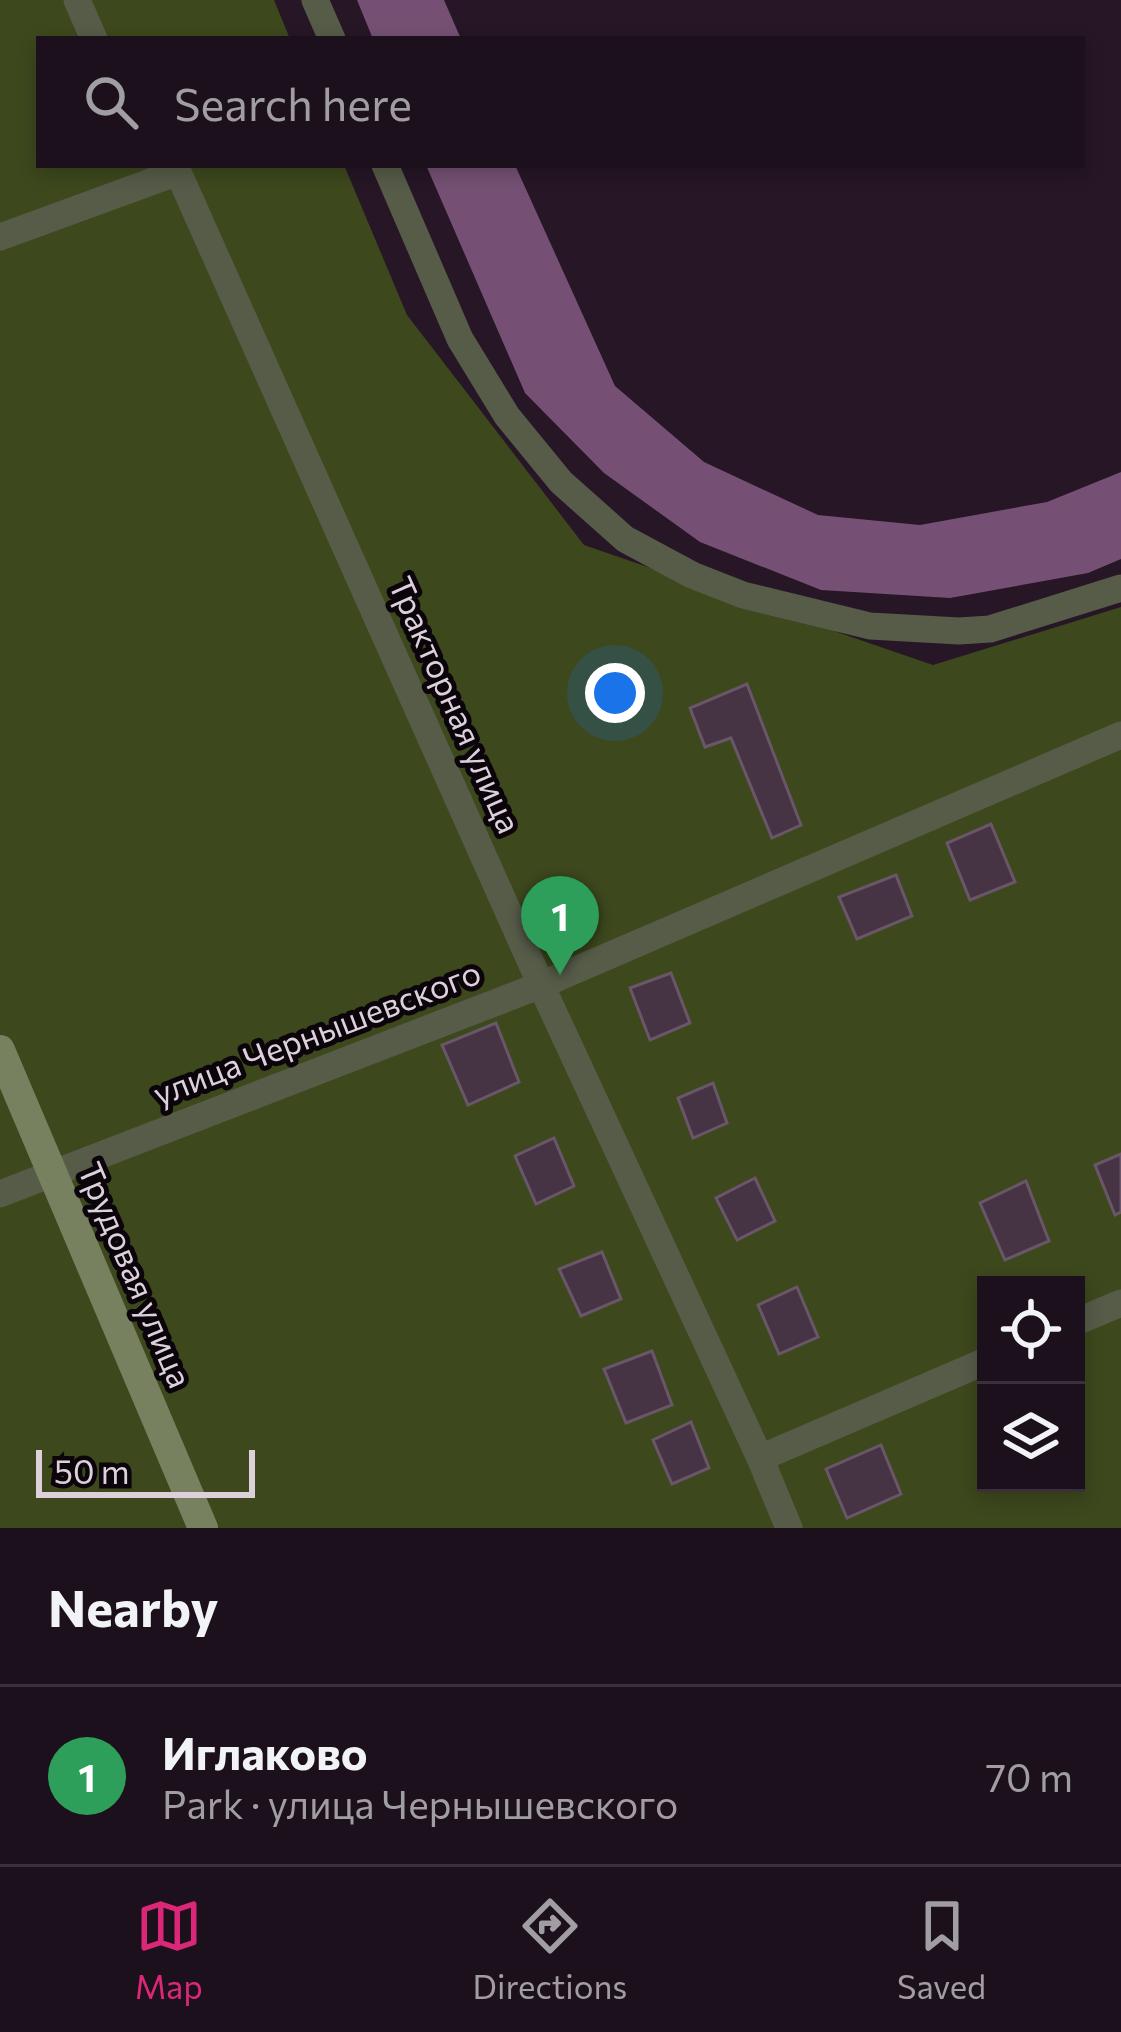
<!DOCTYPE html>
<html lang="en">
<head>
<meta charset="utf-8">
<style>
  :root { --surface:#1c101c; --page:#251925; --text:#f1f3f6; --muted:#a09da3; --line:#3a303b; --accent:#db2777 }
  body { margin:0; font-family:Commissioner,sans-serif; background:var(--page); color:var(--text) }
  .controls { position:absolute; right:36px; bottom:36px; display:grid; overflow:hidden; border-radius:0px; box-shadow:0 6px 18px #0003 }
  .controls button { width:108px; height:108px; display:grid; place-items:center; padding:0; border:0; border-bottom:3px solid var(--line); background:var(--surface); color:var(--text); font:60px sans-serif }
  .scale { position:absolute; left:36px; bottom:30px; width:219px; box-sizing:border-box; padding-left:12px; border:6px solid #dcd0db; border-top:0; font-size:33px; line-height:42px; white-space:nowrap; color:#dcd0db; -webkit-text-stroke:9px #0b050b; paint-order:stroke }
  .you { position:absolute; left:615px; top:693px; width:42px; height:42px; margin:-30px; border:9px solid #fff; border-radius:50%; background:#1a73e8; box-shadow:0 0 0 18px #1a73e833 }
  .badge { display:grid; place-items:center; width:78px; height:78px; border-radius:50%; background:var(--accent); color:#fff; font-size:39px; font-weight:700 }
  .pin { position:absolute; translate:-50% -99px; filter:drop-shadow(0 3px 6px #0008) }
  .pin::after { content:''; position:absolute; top:63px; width:42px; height:36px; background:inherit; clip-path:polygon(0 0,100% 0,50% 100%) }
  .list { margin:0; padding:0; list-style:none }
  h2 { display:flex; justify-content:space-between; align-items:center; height:156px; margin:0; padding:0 48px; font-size:51px }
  h2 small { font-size:39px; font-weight:400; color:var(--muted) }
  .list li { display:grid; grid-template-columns:78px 1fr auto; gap:36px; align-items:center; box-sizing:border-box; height:180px; padding:0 48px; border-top:3px solid var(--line) }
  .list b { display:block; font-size:45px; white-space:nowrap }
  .list p { margin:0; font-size:39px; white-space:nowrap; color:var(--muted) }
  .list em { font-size:39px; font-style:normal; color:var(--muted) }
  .icon { flex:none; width:66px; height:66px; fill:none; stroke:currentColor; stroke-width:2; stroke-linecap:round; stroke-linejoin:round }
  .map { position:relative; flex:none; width:1121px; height:1528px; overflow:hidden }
  .search { position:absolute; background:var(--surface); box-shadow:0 6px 18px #0003; left:36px; right:36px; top:36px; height:132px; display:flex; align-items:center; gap:30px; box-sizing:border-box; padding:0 42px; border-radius:0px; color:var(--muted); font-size:45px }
  .sheet { height:336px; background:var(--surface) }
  nav { display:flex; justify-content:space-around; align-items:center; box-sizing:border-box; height:168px; border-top:3px solid var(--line); background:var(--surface); font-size:33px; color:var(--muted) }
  nav a { display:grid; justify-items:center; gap:6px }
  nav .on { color:var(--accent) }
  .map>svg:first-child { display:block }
  .green { fill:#3d481d; fill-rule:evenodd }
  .water { fill:#755074 }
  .building { fill:#463445; stroke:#695668; stroke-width:3 }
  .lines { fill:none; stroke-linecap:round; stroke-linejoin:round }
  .street { stroke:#565c48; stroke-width:27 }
  .secondary { stroke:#778160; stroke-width:30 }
  .labels { text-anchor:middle; stroke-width:10; stroke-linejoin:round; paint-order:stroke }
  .street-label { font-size:33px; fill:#dcd0db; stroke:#0b050b }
</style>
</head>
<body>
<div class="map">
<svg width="1121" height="1528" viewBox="0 0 1121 1528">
  <rect width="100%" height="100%" fill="#261626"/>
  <path class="green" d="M0,0H274L290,39H39V165H344L407,315L584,545L933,665L1121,607V1528H0ZM986,1285H1076V1483H986Z"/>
  <g class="water">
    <path d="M357,0H444L461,39H373Z"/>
    <path d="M426,165H515L615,386L704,462L818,515L920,525L1047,502L1121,472V559L1088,573L950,598L821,590L700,542L604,473L525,393Z"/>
  </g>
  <g class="building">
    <path d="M747,684L801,825L772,838L731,738L705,747L690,708Z"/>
    <path d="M991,824L1015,882L970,900L947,843Z"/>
    <path d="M896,875L912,916L857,939L839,897Z"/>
    <path d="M671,973L690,1023L650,1040L630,988Z"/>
    <path d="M496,1023L519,1082L468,1105L442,1045Z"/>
    <path d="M713,1083L727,1123L693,1138L678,1098Z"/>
    <path d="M554,1138L574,1186L536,1204L515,1156Z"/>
    <path d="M1121,1154V1212L1115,1215L1095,1165Z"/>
    <path d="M755,1178L775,1221L737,1240L716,1198Z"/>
    <path d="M1026,1181L1049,1241L1005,1260L980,1203Z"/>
    <path d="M602,1252L621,1299L581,1316L559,1269Z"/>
    <path d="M797,1287L818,1337L779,1354L758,1305Z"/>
    <path d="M652,1351L672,1405L626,1423L604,1369Z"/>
    <path d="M691,1422L709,1468L672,1484L653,1440Z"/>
    <path d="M881,1445L901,1494L847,1518L826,1469Z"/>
  </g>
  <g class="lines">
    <g class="street">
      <path d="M77,0L94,39"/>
      <path d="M315,0L332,39"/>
      <path d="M172,165L178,172L541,985L760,1458L789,1528"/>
      <path d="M385,165L460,339L507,416L561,482L625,539L692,575L743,595L870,626L959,631L990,629L1121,588"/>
      <path d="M0,237L178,172"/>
      <path d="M0,1194L541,985L1121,735"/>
      <path d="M1076,1322L1121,1303"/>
      <path d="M760,1458L986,1361"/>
    </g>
    <path class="secondary" d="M0,1050L203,1528"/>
  </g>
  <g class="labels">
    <g class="street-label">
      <text transform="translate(455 705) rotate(66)" y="12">Тракторная улица</text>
      <text transform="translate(317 1033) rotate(-21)" y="12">улица Чернышевского</text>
      <text transform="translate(135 1275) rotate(67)" y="12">Трудовая улица</text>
    </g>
  </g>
</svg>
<div class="controls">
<button><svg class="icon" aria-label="locate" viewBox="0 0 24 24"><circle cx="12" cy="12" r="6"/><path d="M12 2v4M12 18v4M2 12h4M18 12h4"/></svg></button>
<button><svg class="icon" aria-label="layers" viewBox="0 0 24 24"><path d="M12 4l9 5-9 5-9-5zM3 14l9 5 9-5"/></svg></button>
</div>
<div class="scale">50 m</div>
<div class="you"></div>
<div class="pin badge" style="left:560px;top:975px;background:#2e9e5b">1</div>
<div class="search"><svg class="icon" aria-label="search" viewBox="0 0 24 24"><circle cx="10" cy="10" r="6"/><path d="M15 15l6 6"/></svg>Search here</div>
</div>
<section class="sheet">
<h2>Nearby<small></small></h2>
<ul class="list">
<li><span class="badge" style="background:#2e9e5b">1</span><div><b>Иглаково</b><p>Park · улица Чернышевского</p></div><em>70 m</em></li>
</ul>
</section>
<nav>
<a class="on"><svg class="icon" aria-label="map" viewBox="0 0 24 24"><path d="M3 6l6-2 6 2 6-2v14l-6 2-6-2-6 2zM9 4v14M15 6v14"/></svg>Map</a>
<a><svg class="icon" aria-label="directions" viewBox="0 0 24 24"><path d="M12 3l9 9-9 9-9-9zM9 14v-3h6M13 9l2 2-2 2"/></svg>Directions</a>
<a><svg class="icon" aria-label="saved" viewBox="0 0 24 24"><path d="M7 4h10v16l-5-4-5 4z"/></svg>Saved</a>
</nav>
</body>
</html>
